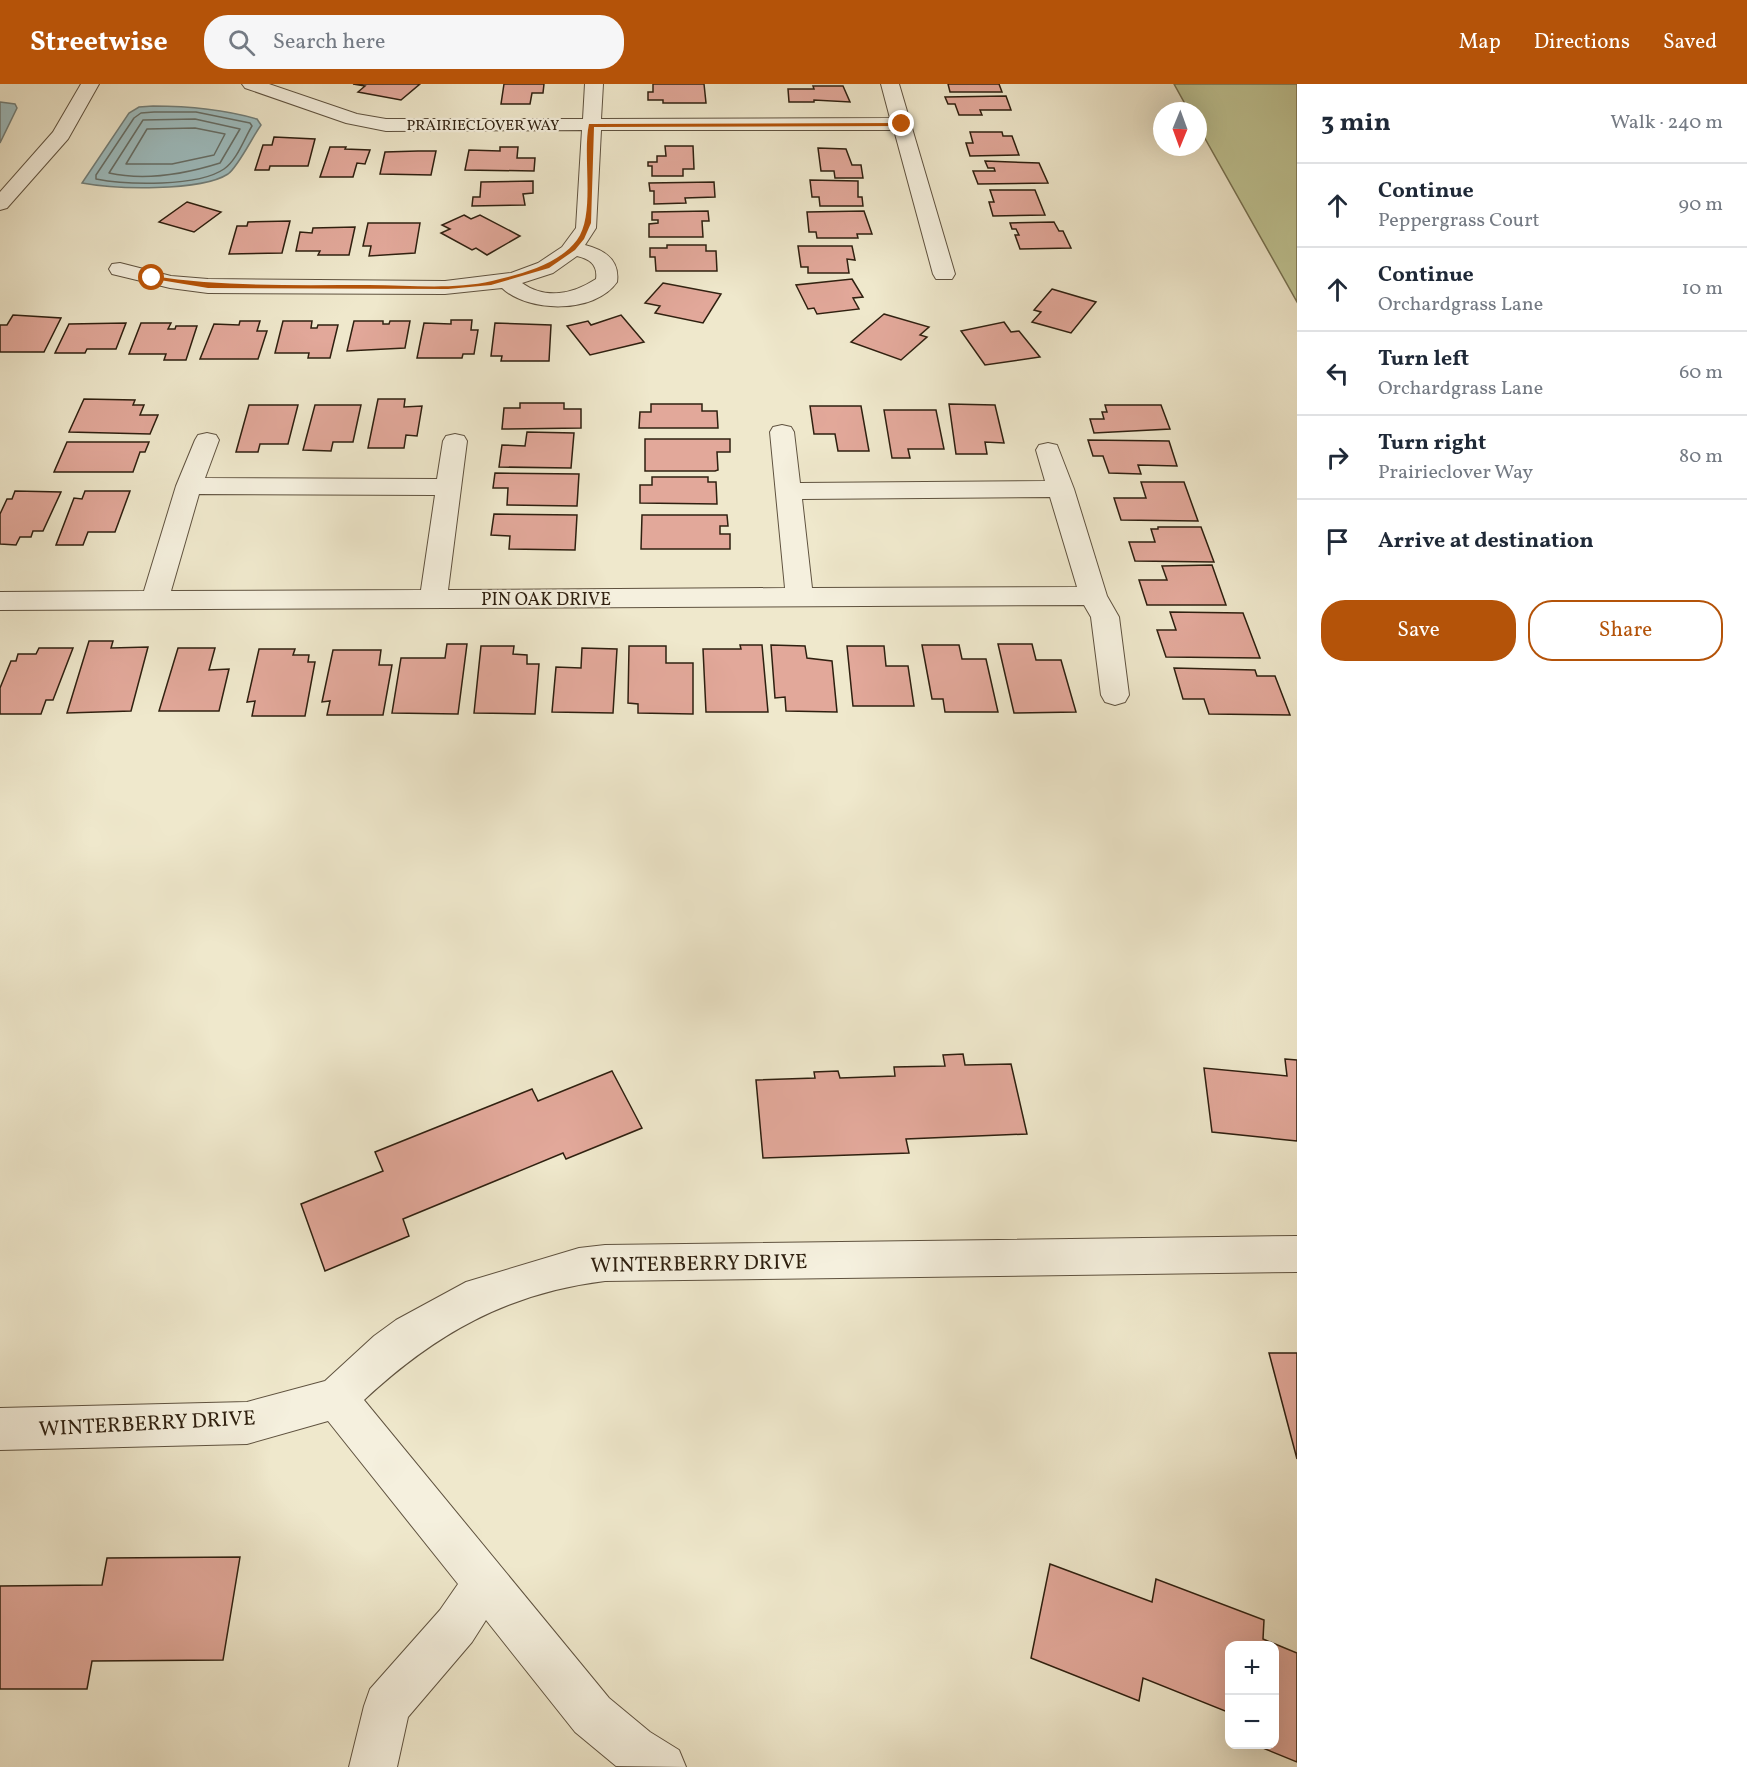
<!DOCTYPE html>
<html lang="en">
<head>
<meta charset="utf-8">
<style>
  :root { --surface:#fff; --page:#f6f6f7; --text:#1f2937; --muted:#747a83; --line:#e0e1e3; --accent:#b45309 }
  body { margin:0; font-family:Vollkorn,serif; background:var(--page); color:var(--text) }
  .controls { position:absolute; right:18px; bottom:18px; display:grid; overflow:hidden; border-radius:12px; box-shadow:0 6px 24px #0002 }
  .controls button { width:54px; height:54px; display:grid; place-items:center; padding:0; border:0; border-bottom:2px solid var(--line); background:var(--surface); color:var(--text); font:30px sans-serif }
  .compass { position:absolute; left:1153px; top:18px; width:54px; height:54px; border-radius:50%; background:var(--surface); box-shadow:0 6px 24px #0002; rotate:181deg }
  .stop { position:absolute; width:18px; height:18px; margin:-14px; border:4px solid #b45309; border-radius:50%; background:#fff }
  .stop.end { background:#b45309; border-color:#fff; box-shadow:0 2px 6px #0008 }
  .list { margin:0; padding:0; list-style:none }
  h2 { display:flex; justify-content:space-between; align-items:center; height:78px; margin:0; padding:0 24px; font-size:26px }
  h2 small { font-size:20px; font-weight:400; color:var(--muted) }
  .list li { display:grid; grid-template-columns:39px 1fr auto; gap:18px; align-items:center; box-sizing:border-box; height:84px; padding:0 24px; border-top:2px solid var(--line) }
  .list b { display:block; font-size:22px; white-space:nowrap }
  .list p { margin:0; font-size:20px; white-space:nowrap; color:var(--muted) }
  .list em { font-size:20px; font-style:normal; color:var(--muted) }
  .actions { display:flex; gap:12px; padding:18px 24px }
  .actions a { flex:1; padding:14px 0; border:2px solid var(--accent); border-radius:24px; text-align:center; font-size:21px; color:var(--accent) }
  .actions .main { background:var(--accent); color:#fff }
  .icon { flex:none; width:33px; height:33px; fill:none; stroke:currentColor; stroke-width:2; stroke-linecap:round; stroke-linejoin:round }
  .map { position:relative; flex:none; width:1297px; height:1683px; overflow:hidden }
  header { display:flex; align-items:center; gap:36px; box-sizing:border-box; height:84px; padding:0 30px; background:var(--accent); color:#fff }
  header strong { font-size:28px }
  nav { display:flex; gap:33px; margin-inline-start:auto; font-size:21px }
  .search { width:420px; height:54px; background:var(--page); display:flex; align-items:center; gap:15px; box-sizing:border-box; padding:0 21px; border-radius:24px; color:var(--muted); font-size:22px }
  main { display:flex }
  aside { flex:1; background:var(--surface) }
  .map>svg:first-child { display:block }
  .green { fill:#bfc494; stroke:#777252; stroke-width:1.5 }
  .water { fill:#9ebec1; stroke:#727f7a; stroke-width:1.5 }
  .lines { fill:none; stroke-linecap:round; stroke-linejoin:round }
  .shore { stroke:#666f68; stroke-width:1.5 }
  .building { fill:#e2a89a; stroke:#2f2010; stroke-width:1.5 }
  .minor-casing { stroke:#5f523f; stroke-width:2 }
  .minor { fill:#f5f0de; fill-rule:evenodd }
  .route { fill:#b45309 }
  .labels { text-anchor:middle; stroke-width:4.5; stroke-linejoin:round; paint-order:stroke }
  .far-street-label { font-size:15px; fill:#2f2010; stroke:#f5f0de }
  .street-label { font-size:18px; fill:#2f2010; stroke:#f5f0de }
  .near-street-label { font-size:21px; fill:#2f2010; stroke:#f5f0de }
</style>
</head>
<body>
<header>
<strong>Streetwise</strong>
<div class="search"><svg class="icon" aria-label="search" viewBox="0 0 24 24"><circle cx="10" cy="10" r="6"/><path d="M15 15l6 6"/></svg>Search here</div>
<nav><a>Map</a><a>Directions</a><a>Saved</a></nav>
</header>
<main>
<div class="map">
<svg width="1297" height="1683" viewBox="0 0 1297 1683">
  <rect width="100%" height="100%" fill="#efe8cc"/>
  <filter id="stains"><feTurbulence type="fractalNoise" baseFrequency=".00333" numOctaves="4"/><feColorMatrix values="0 0 0 0 .2 0 0 0 0 .09 0 0 0 0 .02 0 0 0 .5 -.17"/></filter>
  <radialGradient id="worn" r=".72"><stop offset=".6" stop-color="#630" stop-opacity="0"/><stop offset="1" stop-color="#630" stop-opacity=".3"/></radialGradient>
  <path class="green" d="M1174,0H1297V218L1198,42V27H1189Z"/>
  <g class="water">
    <path d="M0,18L15,20L17,24L0,59Z"/>
    <path d="M153,22C190,22 222,25 257,35L261,41C253,52 238,83 228,90C200,108 114,105 82,99L129,29L139,23Z"/>
  </g>
  <g class="lines">
    <g class="shore">
      <path d="M154,28H196L250,39L252,42C244,55 237,76 224,85C198,103 127,101 96,95V91L134,34L141,29Z"/>
      <path d="M195,35L240,45L220,79C185,90 145,97 109,89L143,36Z"/>
      <path d="M195,44L225,50L214,71L172,80H126L147,45Z"/>
    </g>
  </g>
  <g class="building">
    <path d="M353,0H420L401,16L358,8L365,2Z"/>
    <path d="M504,0H544L543,9H532L530,20H501Z"/>
    <path d="M653,0H704L706,19H663V16H648V8H653Z"/>
    <path d="M948,0H999L1002,8H950Z"/>
    <path d="M813,2H843L850,18L814,16V18H789L788,5H814Z"/>
    <path d="M1006,12L1011,26H980L982,31H959L955,20H948L945,13Z"/>
    <path d="M970,48H1002L1003,52H1012L1019,71L970,72L966,59H973Z"/>
    <path d="M274,53L315,55L308,82H270L269,86H255L263,61H272Z"/>
    <path d="M665,62H693L694,85H683V92H652V82H648V78H657V72H666Z"/>
    <path d="M330,63H346L345,65L370,66L365,80L357,79L353,93H320Z"/>
    <path d="M500,63H518L517,74H535L534,87L465,86L469,66L500,67Z"/>
    <path d="M818,64L846,65L852,81H861L863,94H835L834,87H821Z"/>
    <path d="M418,67H436L431,91L380,90L385,68Z"/>
    <path d="M985,77L1039,79L1048,99L978,100L973,87H995L994,84H988Z"/>
    <path d="M810,96L858,97V113H862L863,122H820L819,113H812Z"/>
    <path d="M533,97V109L523,110L525,121L472,122L473,113H480L481,98Z"/>
    <path d="M714,98L715,113L685,114L686,119L654,120V107H650L649,99Z"/>
    <path d="M990,106H1035L1045,131L993,132L989,118H994Z"/>
    <path d="M187,118L221,128L194,148L159,138Z"/>
    <path d="M708,127L709,137H702L703,153H649V140L658,139V136H652V128Z"/>
    <path d="M864,127L872,150H857L858,154H817L816,148H809L807,128Z"/>
    <path d="M464,131L471,135L480,131L520,152L487,171L476,164L472,166L441,149L450,145L442,141Z"/>
    <path d="M290,137L282,169L229,170L237,142H247L248,138Z"/>
    <path d="M1054,138L1059,147H1063L1071,164L1020,165L1015,151H1019L1016,145H1012L1010,139Z"/>
    <path d="M368,139H420L415,169L369,172L371,162H363Z"/>
    <path d="M355,143L349,171H318L320,167H296L300,148L312,149L313,144Z"/>
    <path d="M667,161H706V167H716L717,187H656L655,173H650V164H667Z"/>
    <path d="M798,162H852L855,176L847,175L849,189H808V183H801Z"/>
    <path d="M852,195L863,213L853,214L859,225L817,230L814,224L808,225L796,201Z"/>
    <path d="M663,199L721,210L703,239L655,229L660,222L645,219Z"/>
    <path d="M1052,205L1096,218L1071,249L1032,238L1041,228L1034,226Z"/>
    <path d="M884,230L929,243L920,251L927,253L901,276L851,258Z"/>
    <path d="M13,231L61,234L44,268H0V241H7Z"/>
    <path d="M621,231L644,258L590,271L567,242L588,237L591,241Z"/>
    <path d="M451,236H472L471,246H478L474,270H463L462,274H417L424,239L451,240Z"/>
    <path d="M240,237H260L257,247H267L258,275H200L214,240L239,241Z"/>
    <path d="M283,237H312L311,244H317L318,241H338L330,274H308L309,269H275Z"/>
    <path d="M354,237H383V240H389L390,237H410L405,264L347,267Z"/>
    <path d="M1004,238L1011,248L1019,247L1040,273L985,281L961,247Z"/>
    <path d="M126,239L116,265H87L85,269H55L69,240Z"/>
    <path d="M141,239H171L168,245H175L176,242H197L186,276H164L166,270H129Z"/>
    <path d="M495,239L551,241L549,277H501L502,272H491Z"/>
    <path d="M84,315L135,316L133,321H144L140,331H158L150,350L69,348Z"/>
    <path d="M378,315H405L404,323L422,322L417,352L406,351L404,364H368Z"/>
    <path d="M520,319H564V325H581V344L502,345L504,324H520Z"/>
    <path d="M651,320H702V327H717L718,344H639L640,328H651Z"/>
    <path d="M949,320L995,321L1004,359L985,358L987,370H956Z"/>
    <path d="M249,321H298L288,360H260L258,368H236Z"/>
    <path d="M315,321H361L353,358H333L331,367L303,366Z"/>
    <path d="M1105,321H1161L1170,345L1094,349L1090,335H1104L1102,328H1107Z"/>
    <path d="M810,322H861L869,367H838L835,350H814Z"/>
    <path d="M884,326H936L944,365H908L910,374H892Z"/>
    <path d="M527,348L574,349L571,384L499,383L502,361L525,362Z"/>
    <path d="M645,355H730V368H717L718,386L715,387H645Z"/>
    <path d="M1088,356L1169,357L1177,382L1138,381L1141,390L1109,389L1103,372H1093Z"/>
    <path d="M67,358H149L145,368H140L133,388H54Z"/>
    <path d="M495,389L579,390L577,422L507,421L508,404H493Z"/>
    <path d="M652,393H708V398H716L717,420L640,419V401H652Z"/>
    <path d="M1141,398H1184L1198,437L1121,436L1114,414H1146Z"/>
    <path d="M15,407L61,408L43,447H33L31,453H20L16,461L0,460V430L7,415H12Z"/>
    <path d="M85,407H130L115,448H88L83,461H56L74,414L82,415Z"/>
    <path d="M494,430L577,431L575,466L509,465L510,452L491,451Z"/>
    <path d="M642,431H727L728,442H720V450H730V465H641Z"/>
    <path d="M1158,443H1201L1214,478L1135,477L1129,458H1155L1151,445H1158Z"/>
    <path d="M1212,481L1226,521H1147L1139,496H1167L1162,482Z"/>
    <path d="M1170,528L1243,529L1260,574L1166,573L1157,546H1176Z"/>
    <path d="M89,557H113L111,564L148,563L131,627L67,629Z"/>
    <path d="M447,560H467L458,630L392,629L401,574H445Z"/>
    <path d="M998,560H1032L1036,576H1061L1076,628L1014,629Z"/>
    <path d="M740,561H762L768,628H706L703,565H741Z"/>
    <path d="M771,561L805,562L807,574L832,577L837,628L786,627L785,613L775,614Z"/>
    <path d="M922,561H959L962,575H986L998,628H945L943,615H932Z"/>
    <path d="M481,562H514L513,570L527,571V580H539L535,630L474,629Z"/>
    <path d="M629,562H666V579H693V630L638,629V620L628,619Z"/>
    <path d="M847,562H884L886,582H908L914,622H853Z"/>
    <path d="M39,564H73L53,616H46L41,630H0V604L11,577H16L18,570H36Z"/>
    <path d="M178,564H215L209,586L229,585L219,627H159Z"/>
    <path d="M582,564L617,565L613,629L552,628L556,583L581,584Z"/>
    <path d="M259,565H295L293,571H309L308,578H315L305,632H252L255,617L247,618Z"/>
    <path d="M333,566H381L379,581H392L383,631H327L330,617L322,618Z"/>
    <path d="M1174,584L1255,586L1257,592H1275L1290,631L1209,630L1204,615H1183Z"/>
    <path d="M963,970L965,981L1011,980L1027,1050L906,1055L909,1069L763,1074L756,996L815,994L814,988L838,987L840,994L895,992L894,983L945,982L943,971Z"/>
    <path d="M1285,975L1297,976V1057L1212,1048L1204,984L1287,992Z"/>
    <path d="M612,987L642,1044L566,1075L563,1069L403,1135L409,1152L325,1187L301,1120L383,1087L375,1068L532,1005L538,1017Z"/>
    <path d="M1269,1269H1297V1375Z"/>
    <path d="M240,1473L223,1576L92,1577L87,1605H0V1502L102,1501L107,1474Z"/>
    <path d="M1050,1480L1152,1518L1156,1495L1264,1536L1263,1555L1297,1569V1678L1253,1660H1274V1562H1230V1629L1143,1594L1139,1617L1031,1574Z"/>
  </g>
  <g class="lines">
    <defs>
      <g id="minor">
        <path d="M81,0H99L68,55L7,124L0,126V108L53,48Z"/>
        <path d="M242,0H269L357,30L386,35H583L585,0H603L601,35L890,34L881,0H899L955,190L952,195H936L933,190L894,46H601L596,144L585,161C605,166 620,176 617,198C595,230 528,229 502,204L445,210L208,209L170,204L112,190L109,185L112,180L120,179L171,192L208,195L445,197L511,189L538,179L562,163L576,144L582,46L386,47L346,39L245,4ZM577,172C590,175 598,181 596,195C573,210 546,216 522,199L553,189Z"/>
        <path d="M782,341L791,343L794,348L800,399L1045,397L1036,366L1039,361L1048,359L1057,361L1074,405L1107,512L1119,533L1129,611L1125,618L1115,621L1105,618L1101,611L1091,533L1084,521L0,526V508L144,507L176,402L195,356L198,351L207,349L216,351L219,356L205,394L437,395L443,357L446,352L455,350L464,352L467,357L448,506L785,504L770,348L773,343ZM199,410L435,411L421,506L171,507ZM1050,413L1077,503L812,504L802,415Z"/>
        <path d="M1297,1152V1188L605,1197C507,1209 435,1250 364,1316L609,1614L650,1648L679,1666L686,1683L616,1682L575,1648L486,1536L472,1558L408,1633L397,1683H349L364,1622L370,1605L440,1526L458,1500L328,1337L247,1360L0,1366V1324L247,1318L325,1297L374,1252L396,1236L466,1198L579,1164L605,1161Z"/>
      </g>
    </defs>
    <use href="#minor" class="minor-casing"/>
    <use href="#minor" class="minor"/>
  </g>
  <path class="route" d="M902,39L904,42L594,43L591,139L584,155L575,166L549,184L491,201L448,205L208,204L148,194L152,192C224,203 296,201 369,201C409,201 453,206 492,197C521,190 558,181 577,156C596,130 582,72 589,40Z"/>
  <g class="labels">
    <g class="far-street-label">
      <text x="483" y="46">PRAIRIECLOVER WAY</text>
    </g>
    <g class="street-label">
      <text x="546" y="521">PIN OAK DRIVE</text>
    </g>
    <g class="near-street-label">
      <text transform="translate(699 1179) rotate(-1)" y="7">WINTERBERRY DRIVE</text>
      <text transform="translate(147 1339) rotate(-3)" y="7">WINTERBERRY DRIVE</text>
    </g>
  </g>
  <rect width="100%" height="100%" filter="url(#stains)"/>
  <rect width="100%" height="100%" fill="url(#worn)"/>
</svg>
<div class="controls">
<button>+</button>
<button>−</button>
</div>
<svg class="compass" viewBox="-18 -18 36 36"><path d="M0-13l5 13h-10z" fill="#e53935"/><path d="M0 13l5-13h-10z" fill="#747a83"/></svg>
<div class="stop" style="left:152px;top:194px"></div>
<div class="stop end" style="left:902px;top:40px"></div>
</div>
<aside>
<h2>3 min<small>Walk · 240 m</small></h2>
<ul class="list">
<li><svg class="icon" aria-label="ahead" viewBox="0 0 24 24"><path d="M12 20V5M6 11l6-6 6 6"/></svg><div><b>Continue</b><p>Peppergrass Court</p></div><em>90 m</em></li>
<li><svg class="icon" aria-label="ahead" viewBox="0 0 24 24"><path d="M12 20V5M6 11l6-6 6 6"/></svg><div><b>Continue</b><p>Orchardgrass Lane</p></div><em>10 m</em></li>
<li><svg class="icon" aria-label="left" viewBox="0 0 24 24"><path d="M17 20v-9H6M10 6l-5 5 5 5"/></svg><div><b>Turn left</b><p>Orchardgrass Lane</p></div><em>60 m</em></li>
<li><svg class="icon" aria-label="right" viewBox="0 0 24 24"><path d="M7 20v-9h11M14 6l5 5-5 5"/></svg><div><b>Turn right</b><p>Prairieclover Way</p></div><em>80 m</em></li>
<li><svg class="icon" aria-label="arrive" viewBox="0 0 24 24"><path d="M6 21V4h12l-3 4 3 4H6"/></svg><div><b>Arrive at destination</b></div></li>
</ul>
<div class="actions"><a class="main">Save</a><a>Share</a></div>
</aside>
</main>
</body>
</html>
